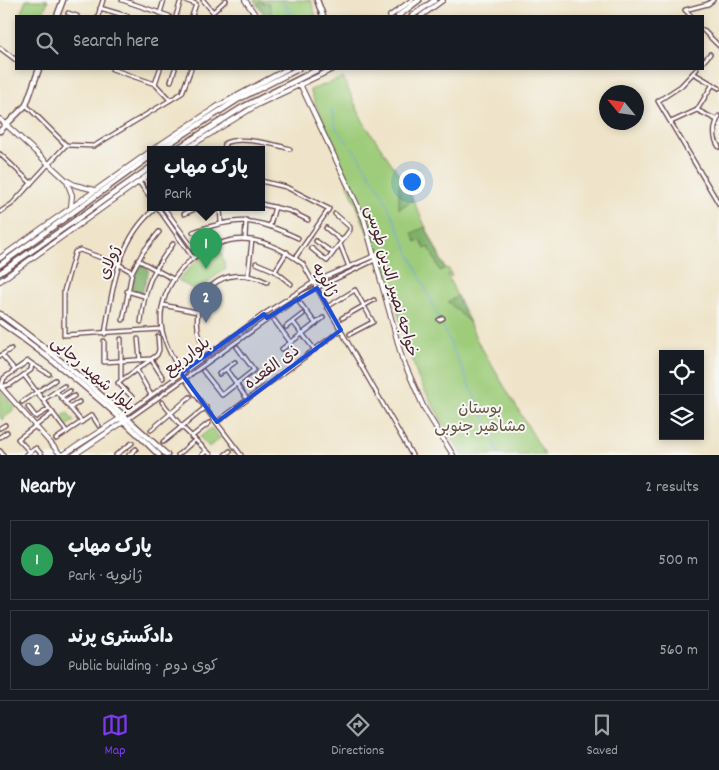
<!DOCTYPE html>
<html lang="en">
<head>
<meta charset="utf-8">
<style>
  :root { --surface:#171b24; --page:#242831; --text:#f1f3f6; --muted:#9ea1a6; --line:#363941; --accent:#7c3aed }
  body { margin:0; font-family:Dekko,"Playpen Sans Arabic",sans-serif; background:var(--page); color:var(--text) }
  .controls { position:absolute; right:15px; bottom:15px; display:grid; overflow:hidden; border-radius:0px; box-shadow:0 2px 8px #0003 }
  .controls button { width:45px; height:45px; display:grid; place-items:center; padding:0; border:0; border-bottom:1px solid var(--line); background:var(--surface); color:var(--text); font:25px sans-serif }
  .compass { position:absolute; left:599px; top:85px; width:45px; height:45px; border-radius:50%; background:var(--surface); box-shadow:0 2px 8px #0003; rotate:299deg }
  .you { position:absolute; left:411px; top:181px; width:18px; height:18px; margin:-12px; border:4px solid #fff; border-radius:50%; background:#1a73e8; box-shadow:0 0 0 8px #1a73e833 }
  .badge { display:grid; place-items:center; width:32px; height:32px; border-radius:50%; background:var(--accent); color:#fff; font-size:16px; font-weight:700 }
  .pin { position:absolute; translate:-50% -41px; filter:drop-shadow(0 1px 2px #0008) }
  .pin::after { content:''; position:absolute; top:26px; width:18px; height:15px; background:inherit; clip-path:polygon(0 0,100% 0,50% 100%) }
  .popup { position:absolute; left:147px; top:146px; width:118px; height:65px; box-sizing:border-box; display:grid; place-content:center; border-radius:0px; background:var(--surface); filter:drop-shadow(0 1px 4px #0005); font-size:16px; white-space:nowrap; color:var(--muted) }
  .popup b { font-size:19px; color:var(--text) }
  .popup::after { content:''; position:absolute; left:50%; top:100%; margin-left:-10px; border:10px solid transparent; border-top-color:var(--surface) }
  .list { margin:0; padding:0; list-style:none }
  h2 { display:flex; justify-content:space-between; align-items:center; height:65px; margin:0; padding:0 20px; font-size:21px }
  h2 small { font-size:16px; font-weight:400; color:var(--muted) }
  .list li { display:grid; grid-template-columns:32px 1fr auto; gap:15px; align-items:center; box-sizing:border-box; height:80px; margin:0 10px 10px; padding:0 10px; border:1px solid var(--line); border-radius:0px }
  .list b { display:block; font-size:19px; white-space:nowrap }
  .list p { margin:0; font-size:16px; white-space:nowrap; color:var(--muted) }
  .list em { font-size:16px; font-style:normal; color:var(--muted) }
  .icon { flex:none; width:28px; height:28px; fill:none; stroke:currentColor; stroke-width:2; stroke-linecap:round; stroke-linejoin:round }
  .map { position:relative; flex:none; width:719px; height:455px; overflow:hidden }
  .search { position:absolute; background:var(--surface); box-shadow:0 2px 8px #0003; left:15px; right:15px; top:15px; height:55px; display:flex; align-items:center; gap:12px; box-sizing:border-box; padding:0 18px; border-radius:0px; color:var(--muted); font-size:19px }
  .sheet { height:245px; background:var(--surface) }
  nav { display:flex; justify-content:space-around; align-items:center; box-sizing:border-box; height:70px; border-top:1px solid var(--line); background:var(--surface); font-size:14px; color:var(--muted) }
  nav a { display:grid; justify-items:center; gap:2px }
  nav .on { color:var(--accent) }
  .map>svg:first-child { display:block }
  .green { fill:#9ecc7a; stroke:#747652 }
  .forest { fill:#7eb06a; stroke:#64684a }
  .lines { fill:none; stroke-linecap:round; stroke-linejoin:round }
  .stream { stroke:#77a6e1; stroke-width:1 }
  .minor-casing { stroke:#633d43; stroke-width:5.5 }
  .tertiary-casing { stroke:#633d43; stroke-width:6 }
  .secondary-casing { stroke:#633d43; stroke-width:7 }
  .minor { stroke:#fff; stroke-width:3 }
  .tertiary { stroke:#fff; stroke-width:4 }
  .secondary { stroke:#fff; stroke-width:4.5 }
  .marked { fill:#1d4ed8; fill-opacity:0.2; stroke:#1d4ed8; stroke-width:4; stroke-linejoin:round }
  .labels { text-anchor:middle; stroke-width:4; stroke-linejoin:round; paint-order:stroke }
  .street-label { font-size:16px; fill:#4a1f2b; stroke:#f6f6f2 }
  .park-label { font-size:16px; fill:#635343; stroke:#f6f6f2 }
</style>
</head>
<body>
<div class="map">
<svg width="719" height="455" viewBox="0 0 719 455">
  <rect width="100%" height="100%" fill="#f6f6f2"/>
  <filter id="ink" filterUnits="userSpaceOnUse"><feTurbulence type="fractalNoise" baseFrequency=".02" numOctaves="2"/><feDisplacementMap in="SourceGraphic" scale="10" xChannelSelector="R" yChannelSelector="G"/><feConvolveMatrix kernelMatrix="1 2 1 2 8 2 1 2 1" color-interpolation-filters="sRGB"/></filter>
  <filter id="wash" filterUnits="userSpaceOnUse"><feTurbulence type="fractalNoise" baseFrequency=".0096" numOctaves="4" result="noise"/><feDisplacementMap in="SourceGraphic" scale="20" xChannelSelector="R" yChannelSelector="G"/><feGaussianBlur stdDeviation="1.12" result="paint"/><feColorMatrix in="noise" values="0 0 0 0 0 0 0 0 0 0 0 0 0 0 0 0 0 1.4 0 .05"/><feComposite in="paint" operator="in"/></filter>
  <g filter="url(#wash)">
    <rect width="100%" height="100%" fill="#efe4c9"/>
    <g class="green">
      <path d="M26,0H48L42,16H20Z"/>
      <path d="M254,0H311L316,16H265Z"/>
      <path d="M343,78L363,121L406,185L445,268L449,269L452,277L447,274L477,340L545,455H463L450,436L418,378L391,291L310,90Z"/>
      <path d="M221,252L226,269C211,278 200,289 194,305H191L194,290L178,280L198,259L202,257L205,259Z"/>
      <path d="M59,381L63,384L43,398L40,394Z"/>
      <path d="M0,390L15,408L2,420L0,417Z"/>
      <path d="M67,412L74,421L65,427L59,420Z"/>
      <path d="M211,428L220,438L209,447L200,437Z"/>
    </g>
    <g class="forest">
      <path d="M259,2L269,3L272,16H266L257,4Z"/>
      <path d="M403,180L413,200L399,209V185Z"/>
      <path d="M425,227L445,268L440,271L429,247L425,249L420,240L416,242L412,233Z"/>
      <path d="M141,265L149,270L142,293L131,290L136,273Z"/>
      <path d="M457,296L470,323L448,302Z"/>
    </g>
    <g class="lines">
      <g class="stream">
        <path d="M282,0L287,12L291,15"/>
        <path d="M285,5L291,8L292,14"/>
        <path d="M331,108L336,128L348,143"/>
        <path d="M352,147L381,191L484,417L499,455"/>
      </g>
    </g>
  </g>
  <g filter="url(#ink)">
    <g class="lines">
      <defs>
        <g id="minor">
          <path d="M122,0L169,16"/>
          <path d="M184,0L196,4L192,16"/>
          <path d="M203,0L213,12L226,0"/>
          <path d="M100,8L127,16"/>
          <path d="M68,13L77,16"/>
          <path d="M160,13L164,0"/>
          <path d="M98,16L103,0"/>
          <path d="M176,16L181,0"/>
          <path d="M691,16L685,10L708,4L713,0"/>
          <path d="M703,30L719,46"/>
          <path d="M0,48L16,60"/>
          <path d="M703,62L710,54"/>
          <path d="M112,69L155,84L170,100"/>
          <path d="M697,69L681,86L658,101L719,204"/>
          <path d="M693,73L719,88"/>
          <path d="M171,81L175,69"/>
          <path d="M155,84L160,69"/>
          <path d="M26,105L66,145L94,146L182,93L191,69"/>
          <path d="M697,110L717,120"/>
          <path d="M719,116C714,126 712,137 719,147"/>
          <path d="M671,122L697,110L713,84"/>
          <path d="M224,150L225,143C239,136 275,144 290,149"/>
          <path d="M0,154L31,183"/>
          <path d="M144,179L151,189"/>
          <path d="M261,181L286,187L329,209L295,258"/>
          <path d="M139,182L151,198"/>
          <path d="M261,204L290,211L308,220"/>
          <path d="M158,208L193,258"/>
          <path d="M164,208L198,255"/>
          <path d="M220,208L221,222"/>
          <path d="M0,212L12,204L66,145"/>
          <path d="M184,214L197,208"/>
          <path d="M270,225L275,207"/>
          <path d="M326,228L342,241"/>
          <path d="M159,232L143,252L132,272L118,264L80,250L75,252L64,291V335L162,329"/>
          <path d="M193,232C239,216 255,218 298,238"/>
          <path d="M245,239L246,220"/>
          <path d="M316,241L333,253"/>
          <path d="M340,244L349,267"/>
          <path d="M311,248L327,261L350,230V227L335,214"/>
          <path d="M138,260L173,279"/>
          <path d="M256,263L275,271L291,284"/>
          <path d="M275,271L287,252"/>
          <path d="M248,275L252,240"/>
          <path d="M127,291L144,296"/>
          <path d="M300,303L316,324"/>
          <path d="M163,305L197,312"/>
          <path d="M327,307L355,290L373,322L350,334"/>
          <path d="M342,318L374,300"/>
          <path d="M123,320L132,272"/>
          <path d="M274,320L291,343"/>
          <path d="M439,320L443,318"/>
          <path d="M141,322C145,285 151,273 173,244"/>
          <path d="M293,322L315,350"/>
          <path d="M286,327L303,314"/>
          <path d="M105,334C112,289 118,238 156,208"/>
          <path d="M121,339V381"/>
          <path d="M138,339L140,360"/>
          <path d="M200,339C187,293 223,261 267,282"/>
          <path d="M104,341V362L151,359L163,378"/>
          <path d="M282,349L323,318"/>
          <path d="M2,355L15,370"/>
          <path d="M0,356L11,349"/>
          <path d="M28,361L32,364L31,370L11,384L1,387L4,378Z"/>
          <path d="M32,364L49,374"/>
          <path d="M226,369L247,399"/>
          <path d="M137,370L151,395"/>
          <path d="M203,371L222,395L254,370L237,347"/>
          <path d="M219,374L235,362"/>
          <path d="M24,375L67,432"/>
          <path d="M56,391L82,422"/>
          <path d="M61,397L70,391"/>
          <path d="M132,397L118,383L157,355L159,350L158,336"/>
          <path d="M43,400L64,386"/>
          <path d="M22,402L55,380"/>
          <path d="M65,402L74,396"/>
          <path d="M162,402L181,426L211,455"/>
          <path d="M28,407L36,417L49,409"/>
          <path d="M70,408L79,402"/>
          <path d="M124,415L267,312L314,282L376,255"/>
          <path d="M128,419L302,295L377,259"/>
          <path d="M217,422L341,330"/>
          <path d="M0,428L5,425"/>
          <path d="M151,430L190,397"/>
          <path d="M0,437L7,432"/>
          <path d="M191,437L209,423"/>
          <path d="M56,439L92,415L99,426"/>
          <path d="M163,442L206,407"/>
          <path d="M0,451L3,455"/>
          <path d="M30,452L36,448L42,455"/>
          <path d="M26,455L30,452L18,439L53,413"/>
          <path d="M116,455L132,443"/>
          <path d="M129,455L136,449"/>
          <path d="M178,455L195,440"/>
          <path d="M202,455L206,451"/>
          <path d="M225,455L230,451"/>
          <path d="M241,455C217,422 170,368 162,330C153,282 205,233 252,240C271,243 287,252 303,264L412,455"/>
        </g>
        <g id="tertiary">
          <path d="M245,0L256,16"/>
          <path d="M390,16L412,0"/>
          <path d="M421,16L443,0"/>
          <path d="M300,84L364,219L402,358L424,408L453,455"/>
          <path d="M0,119L66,180L75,185L95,190"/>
          <path d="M152,150L218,106L287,69"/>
          <path d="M184,150L257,105L333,69"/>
          <path d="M67,182L72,195L71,207"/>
          <path d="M0,258L151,151"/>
          <path d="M0,281L151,173"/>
          <path d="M0,386L61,455"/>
          <path d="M63,455L122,417"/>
          <path d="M74,455L126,420"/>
        </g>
        <g id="secondary">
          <path d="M317,0L323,16"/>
          <path d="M57,16L63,0"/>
          <path d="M398,16L419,0"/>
          <path d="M412,16L435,0"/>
          <path d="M0,131L26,105L39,69"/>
          <path d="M159,150L237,100L298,69"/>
          <path d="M175,150L243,107L319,69"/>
          <path d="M0,265L151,156"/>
          <path d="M0,273L151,167"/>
          <path d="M0,314C60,357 113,405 167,455"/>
          <path d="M0,322C56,361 110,406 159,455"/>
        </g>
      </defs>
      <use href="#minor" class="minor-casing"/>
      <use href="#tertiary" class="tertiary-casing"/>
      <use href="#secondary" class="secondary-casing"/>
      <use href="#minor" class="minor"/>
      <use href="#tertiary" class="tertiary"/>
      <use href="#secondary" class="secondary"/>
    </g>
  </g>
  <path class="marked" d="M317,288L341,330L217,422L181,373L264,314L267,318Z"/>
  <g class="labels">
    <g class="street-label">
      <text transform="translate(108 262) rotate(-69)" y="6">ژولای</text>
      <text transform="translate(326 279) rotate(60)" y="6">ژانویه</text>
      <text transform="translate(393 281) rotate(74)" y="6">خواجه نصیر الدین طوسی</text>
      <text transform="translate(186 355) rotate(-36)" y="6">بلوارربیع</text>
      <text transform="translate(271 366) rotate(-36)" y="6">ذی القعده</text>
      <text transform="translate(94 373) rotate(41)" y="6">بلوار شهید رجایی</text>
    </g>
    <g class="park-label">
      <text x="480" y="413">بوستان<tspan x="480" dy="18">مشاهیر جنوبی</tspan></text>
    </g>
  </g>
</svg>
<div class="controls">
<button><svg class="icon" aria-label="locate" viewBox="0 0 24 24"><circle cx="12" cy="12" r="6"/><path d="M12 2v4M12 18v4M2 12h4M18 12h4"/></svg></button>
<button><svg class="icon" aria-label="layers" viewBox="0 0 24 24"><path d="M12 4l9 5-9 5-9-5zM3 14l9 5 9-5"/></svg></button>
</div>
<svg class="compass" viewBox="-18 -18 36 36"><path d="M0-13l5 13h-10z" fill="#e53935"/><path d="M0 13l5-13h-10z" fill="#9ea1a6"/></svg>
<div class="you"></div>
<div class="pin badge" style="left:206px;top:269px;background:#2e9e5b">1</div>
<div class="popup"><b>پارک مهاب</b>Park</div>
<div class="pin badge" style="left:206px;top:323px;background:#5c6f8a">2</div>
<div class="search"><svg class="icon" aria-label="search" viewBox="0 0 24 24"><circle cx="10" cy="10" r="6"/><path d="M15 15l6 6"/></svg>Search here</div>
</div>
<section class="sheet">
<h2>Nearby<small>2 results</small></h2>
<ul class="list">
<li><span class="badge" style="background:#2e9e5b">1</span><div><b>پارک مهاب</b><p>Park · ژانویه</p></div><em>500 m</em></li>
<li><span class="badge" style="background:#5c6f8a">2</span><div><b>دادگستری پرند</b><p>Public building · کوی دوم</p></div><em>560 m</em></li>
</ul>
</section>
<nav>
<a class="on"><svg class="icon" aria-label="map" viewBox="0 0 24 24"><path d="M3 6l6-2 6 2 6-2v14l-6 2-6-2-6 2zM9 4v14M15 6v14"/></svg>Map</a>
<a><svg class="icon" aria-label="directions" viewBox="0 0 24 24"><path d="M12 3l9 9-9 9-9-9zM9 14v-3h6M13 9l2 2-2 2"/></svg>Directions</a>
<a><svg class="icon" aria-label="saved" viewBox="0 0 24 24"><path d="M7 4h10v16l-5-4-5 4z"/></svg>Saved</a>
</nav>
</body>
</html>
